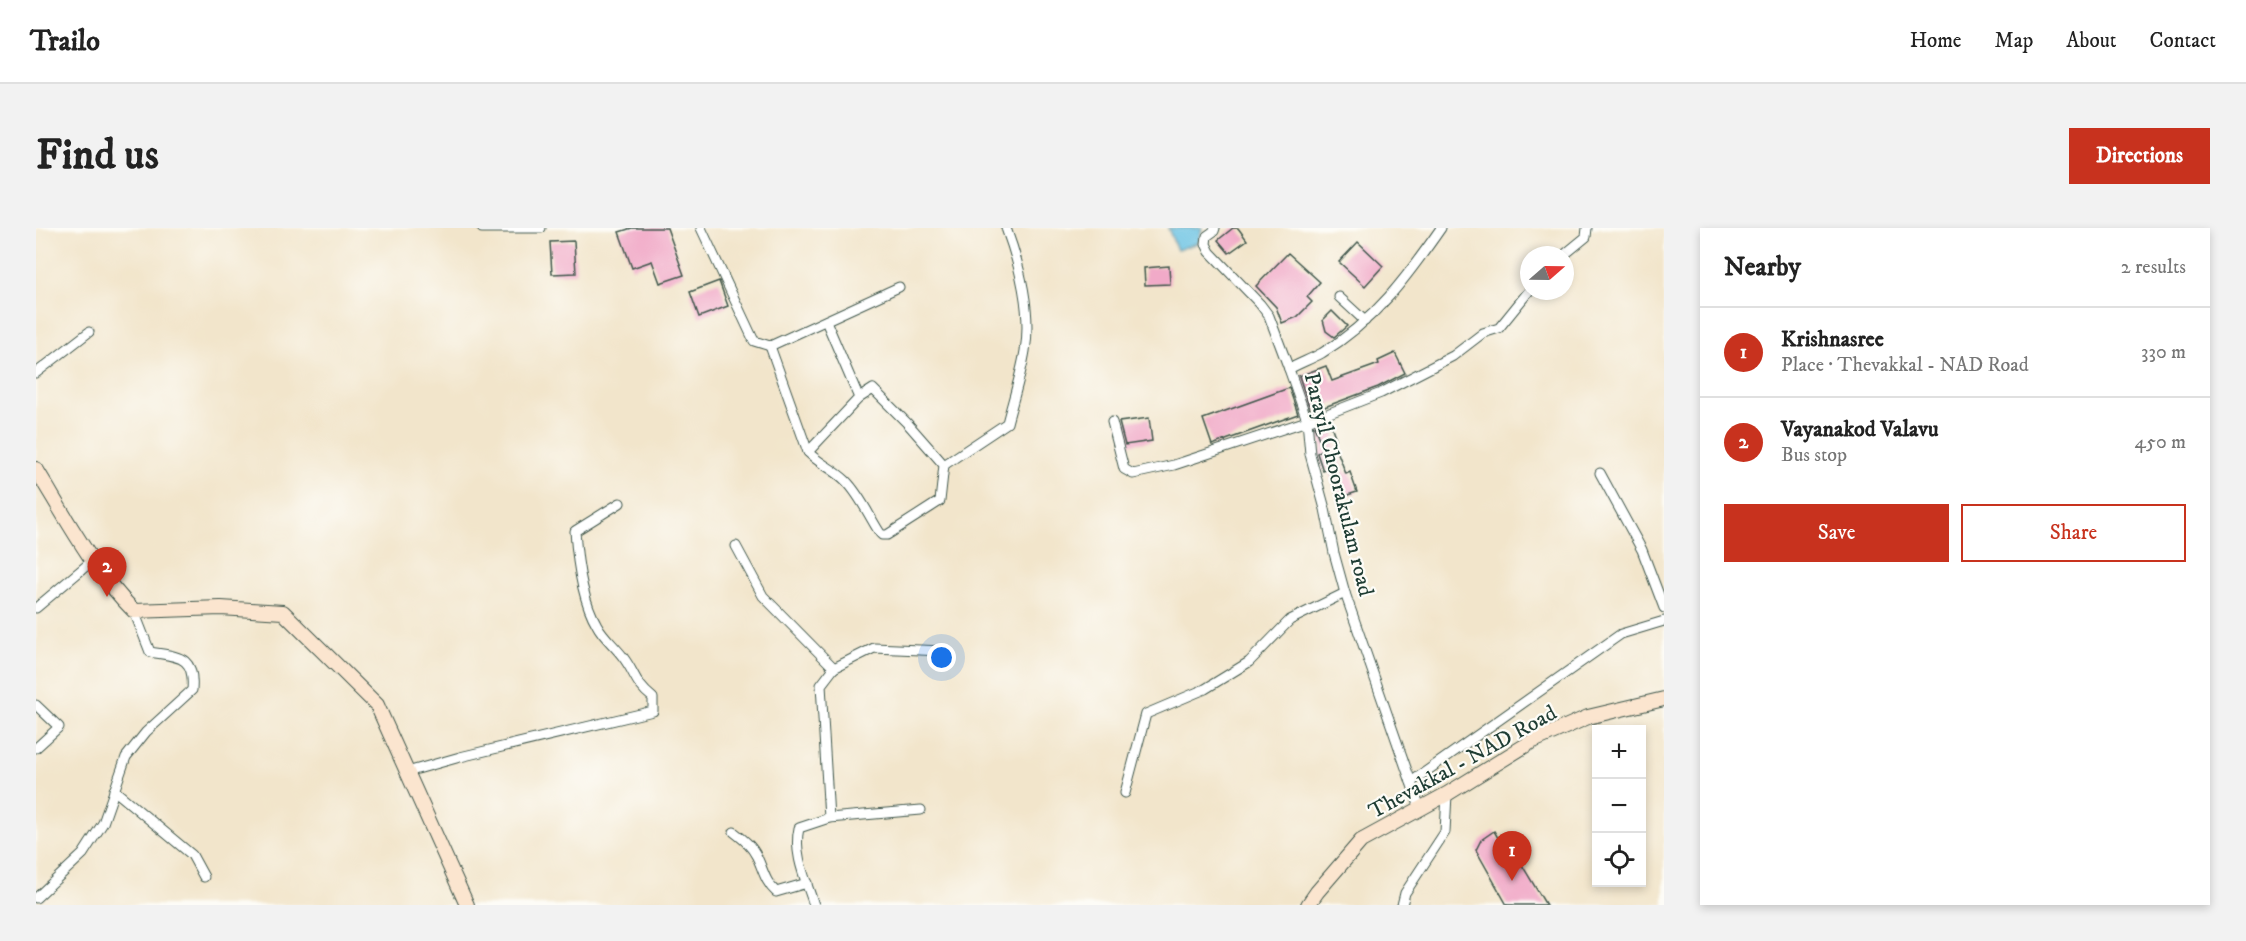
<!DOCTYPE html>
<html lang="en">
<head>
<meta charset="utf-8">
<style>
  :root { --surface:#fff; --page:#f2f2f2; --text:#222; --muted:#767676; --line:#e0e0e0; --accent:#c8321e }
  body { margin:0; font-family:"IM FELL DW Pica",serif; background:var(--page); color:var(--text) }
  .controls { position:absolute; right:18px; bottom:18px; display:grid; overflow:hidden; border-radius:0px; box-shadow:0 3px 9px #0003 }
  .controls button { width:54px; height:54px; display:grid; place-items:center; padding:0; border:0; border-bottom:2px solid var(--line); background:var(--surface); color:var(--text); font:30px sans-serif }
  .compass { position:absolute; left:1484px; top:18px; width:54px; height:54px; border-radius:50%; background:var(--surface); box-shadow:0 3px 9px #0003; rotate:70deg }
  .you { position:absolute; left:906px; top:430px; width:21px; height:21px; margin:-15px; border:4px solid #fff; border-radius:50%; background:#1a73e8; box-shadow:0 0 0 9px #1a73e833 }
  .badge { display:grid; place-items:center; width:39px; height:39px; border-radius:50%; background:var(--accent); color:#fff; font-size:20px; font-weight:700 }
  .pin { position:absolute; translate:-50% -50px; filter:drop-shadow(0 2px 3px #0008) }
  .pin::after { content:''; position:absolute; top:32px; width:21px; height:18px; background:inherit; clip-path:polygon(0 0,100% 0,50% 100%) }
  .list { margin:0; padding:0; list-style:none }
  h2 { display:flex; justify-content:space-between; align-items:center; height:78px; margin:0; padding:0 24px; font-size:26px }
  h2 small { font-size:20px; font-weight:400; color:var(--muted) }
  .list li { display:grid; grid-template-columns:39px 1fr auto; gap:18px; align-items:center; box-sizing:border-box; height:90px; padding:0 24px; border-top:2px solid var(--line) }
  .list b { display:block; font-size:22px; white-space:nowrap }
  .list p { margin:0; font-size:20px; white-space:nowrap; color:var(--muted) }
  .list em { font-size:20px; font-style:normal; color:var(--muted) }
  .actions { display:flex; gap:12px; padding:18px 24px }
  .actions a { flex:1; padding:14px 0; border:2px solid var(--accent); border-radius:0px; text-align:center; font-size:21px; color:var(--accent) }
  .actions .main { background:var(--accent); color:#fff }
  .icon { flex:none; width:33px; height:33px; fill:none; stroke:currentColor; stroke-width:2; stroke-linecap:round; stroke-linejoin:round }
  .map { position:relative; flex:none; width:1628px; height:677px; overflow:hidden; border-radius:0px }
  header { display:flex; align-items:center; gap:36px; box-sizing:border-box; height:84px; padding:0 30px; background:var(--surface); border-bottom:2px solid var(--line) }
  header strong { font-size:28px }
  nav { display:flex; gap:33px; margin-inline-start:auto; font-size:21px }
  .intro { display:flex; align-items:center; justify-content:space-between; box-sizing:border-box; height:144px; padding:0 36px }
  h1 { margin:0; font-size:42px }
  .button { padding:15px 27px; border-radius:0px; background:var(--accent); color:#fff; font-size:21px; font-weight:700 }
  main { display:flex; gap:36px; padding:0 36px }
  aside { flex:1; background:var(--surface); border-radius:0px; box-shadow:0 3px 9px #0003 }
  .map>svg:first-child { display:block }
  .water { fill:#64c0e2; stroke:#427e8b; stroke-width:1.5 }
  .building { fill:#f1aac8 }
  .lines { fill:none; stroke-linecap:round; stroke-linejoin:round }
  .minor-casing { stroke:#3f564b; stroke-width:11 }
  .secondary-casing { stroke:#3f564b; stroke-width:16 }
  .minor { stroke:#fff; stroke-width:9 }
  .secondary { stroke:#fbe5cf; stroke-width:14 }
  .labels { text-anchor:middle; stroke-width:4.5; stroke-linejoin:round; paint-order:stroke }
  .street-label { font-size:22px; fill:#1f3d34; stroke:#fdfcf7 }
</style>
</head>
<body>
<header>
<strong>Trailo</strong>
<nav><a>Home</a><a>Map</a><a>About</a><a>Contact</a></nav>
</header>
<div class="intro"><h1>Find us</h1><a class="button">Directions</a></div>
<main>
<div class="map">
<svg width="1628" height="677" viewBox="0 0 1628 677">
  <rect width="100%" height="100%" fill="#fdfcf7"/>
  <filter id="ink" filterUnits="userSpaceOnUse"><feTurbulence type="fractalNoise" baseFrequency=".0167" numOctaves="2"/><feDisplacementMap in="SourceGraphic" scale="12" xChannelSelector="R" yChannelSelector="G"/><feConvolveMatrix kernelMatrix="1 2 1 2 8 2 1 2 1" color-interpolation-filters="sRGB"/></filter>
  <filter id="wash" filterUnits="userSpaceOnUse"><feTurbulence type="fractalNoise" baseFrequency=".008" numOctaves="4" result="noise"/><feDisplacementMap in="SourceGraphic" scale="24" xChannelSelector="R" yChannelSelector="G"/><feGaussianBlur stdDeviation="1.35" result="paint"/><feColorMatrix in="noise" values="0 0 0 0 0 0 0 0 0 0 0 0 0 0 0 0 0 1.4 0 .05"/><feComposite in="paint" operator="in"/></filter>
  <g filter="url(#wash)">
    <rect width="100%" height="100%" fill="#f2e5cb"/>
    <path class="water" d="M1132,0H1166L1162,15L1141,22Z"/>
    <g id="blocks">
      <g class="building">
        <path d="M596,0H631L648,47L624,55L616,33L596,40L583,4Z"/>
        <path d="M1197,0H1202L1211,12L1193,25L1182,12Z"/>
        <path d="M538,13L540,45L516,46L514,14Z"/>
        <path d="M1322,14L1347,38L1329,58L1303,34Z"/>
        <path d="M1252,25L1284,54L1271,69L1276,74L1261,89L1246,95L1240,79L1220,58Z"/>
        <path d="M1133,38L1134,56L1109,57L1108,40Z"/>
        <path d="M683,53L692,78L663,89L654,64Z"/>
        <path d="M1296,83L1311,98L1298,109L1290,103L1287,92Z"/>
        <path d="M1359,125L1369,145L1342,159L1275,184L1263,148L1290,138L1296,153L1343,136L1342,133Z"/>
        <path d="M1253,160L1262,186L1176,217L1167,191Z"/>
        <path d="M1113,190L1116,213L1089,217L1083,194Z"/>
        <path d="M1293,192L1300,211L1297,212L1310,246L1314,244L1321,264L1302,270L1292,241L1287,243L1281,225L1287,221L1278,198Z"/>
        <path d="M1458,603L1465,615L1471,612L1510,677H1471L1440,622L1445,612Z"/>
      </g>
    </g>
  </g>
  <g filter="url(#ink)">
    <use href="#blocks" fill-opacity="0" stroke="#3f564b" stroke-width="1.5"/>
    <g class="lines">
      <defs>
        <g id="minor">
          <path d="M446,0H505"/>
          <path d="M665,0L718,113L734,118L863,59"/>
          <path d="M1179,0L1178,3L1171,8L1170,16L1174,24L1224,76L1233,88L1253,141"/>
          <path d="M1528,27L1550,9L1551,0"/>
          <path d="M1303,69L1329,93"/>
          <path d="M734,118L772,224C782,235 798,241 810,253C824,267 833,288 844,305L846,307H851L904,273L908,237L872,196L837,161L823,170"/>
          <path d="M0,145L53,104"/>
          <path d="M1076,194L1088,241L1097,246L1138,237L1286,188L1345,165L1417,128L1447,105L1463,100L1493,63"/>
          <path d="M772,224L823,170L790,93"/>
          <path d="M908,237L971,195C977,172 985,147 989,123C996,83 984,38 970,0"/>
          <path d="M1564,245L1606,322L1628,380"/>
          <path d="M700,318L727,368L798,440L785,457L793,590"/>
          <path d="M0,380L56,333"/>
          <path d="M798,440L838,420L907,423"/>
          <path d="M0,477L23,499L0,520"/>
          <path d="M371,544L424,529L617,483V470C598,455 600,446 587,429C579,418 567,409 561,397C546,372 541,332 539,303L584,275"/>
          <path d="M1375,554L1585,406L1628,393"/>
          <path d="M78,562L156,627L168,649"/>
          <path d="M1089,565L1110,486L1169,461L1213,434L1254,392L1309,365"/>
          <path d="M1384,580L1309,365L1298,325L1289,281L1274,226L1271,192L1253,141C1264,135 1275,131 1286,125C1339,93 1371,49 1405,0"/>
          <path d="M698,604C707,611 716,618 721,629C727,641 729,654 740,664L771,655"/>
          <path d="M0,670L47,626L67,595L90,529L110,504L156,462C159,427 142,429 114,424L98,383"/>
          <path d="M778,677C770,652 757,626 763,600L793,590L885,582"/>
          <path d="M1366,677L1369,665L1409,604L1411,566"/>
        </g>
        <g id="secondary">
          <path d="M0,241C30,290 57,342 98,383L185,380L247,384L341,477L431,677"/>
          <path d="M1272,677L1281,664L1325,613L1411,566L1495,514L1552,489L1628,471"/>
        </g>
      </defs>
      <use href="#minor" class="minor-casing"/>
      <use href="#secondary" class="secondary-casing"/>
      <use href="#minor" class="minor"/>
      <use href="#secondary" class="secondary"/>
    </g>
  </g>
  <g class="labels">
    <g class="street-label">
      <text transform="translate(1304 256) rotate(76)" y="8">Parayil Choorakulam road</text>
      <text transform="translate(1426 533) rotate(-29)" y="8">Thevakkal - NAD Road</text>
    </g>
  </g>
</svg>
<div class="controls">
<button>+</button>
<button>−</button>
<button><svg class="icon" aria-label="locate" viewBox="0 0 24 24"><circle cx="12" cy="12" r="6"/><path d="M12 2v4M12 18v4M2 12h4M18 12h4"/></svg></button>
</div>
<svg class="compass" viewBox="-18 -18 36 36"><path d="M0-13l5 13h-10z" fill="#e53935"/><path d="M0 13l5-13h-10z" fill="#767676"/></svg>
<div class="you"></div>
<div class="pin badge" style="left:1476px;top:653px">1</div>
<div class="pin badge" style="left:71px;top:369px">2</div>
</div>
<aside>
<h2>Nearby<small>2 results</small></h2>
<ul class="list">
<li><span class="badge">1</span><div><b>Krishnasree</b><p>Place · Thevakkal - NAD Road</p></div><em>330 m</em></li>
<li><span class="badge">2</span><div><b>Vayanakod Valavu</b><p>Bus stop</p></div><em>450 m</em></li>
</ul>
<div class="actions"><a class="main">Save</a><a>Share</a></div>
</aside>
</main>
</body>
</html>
